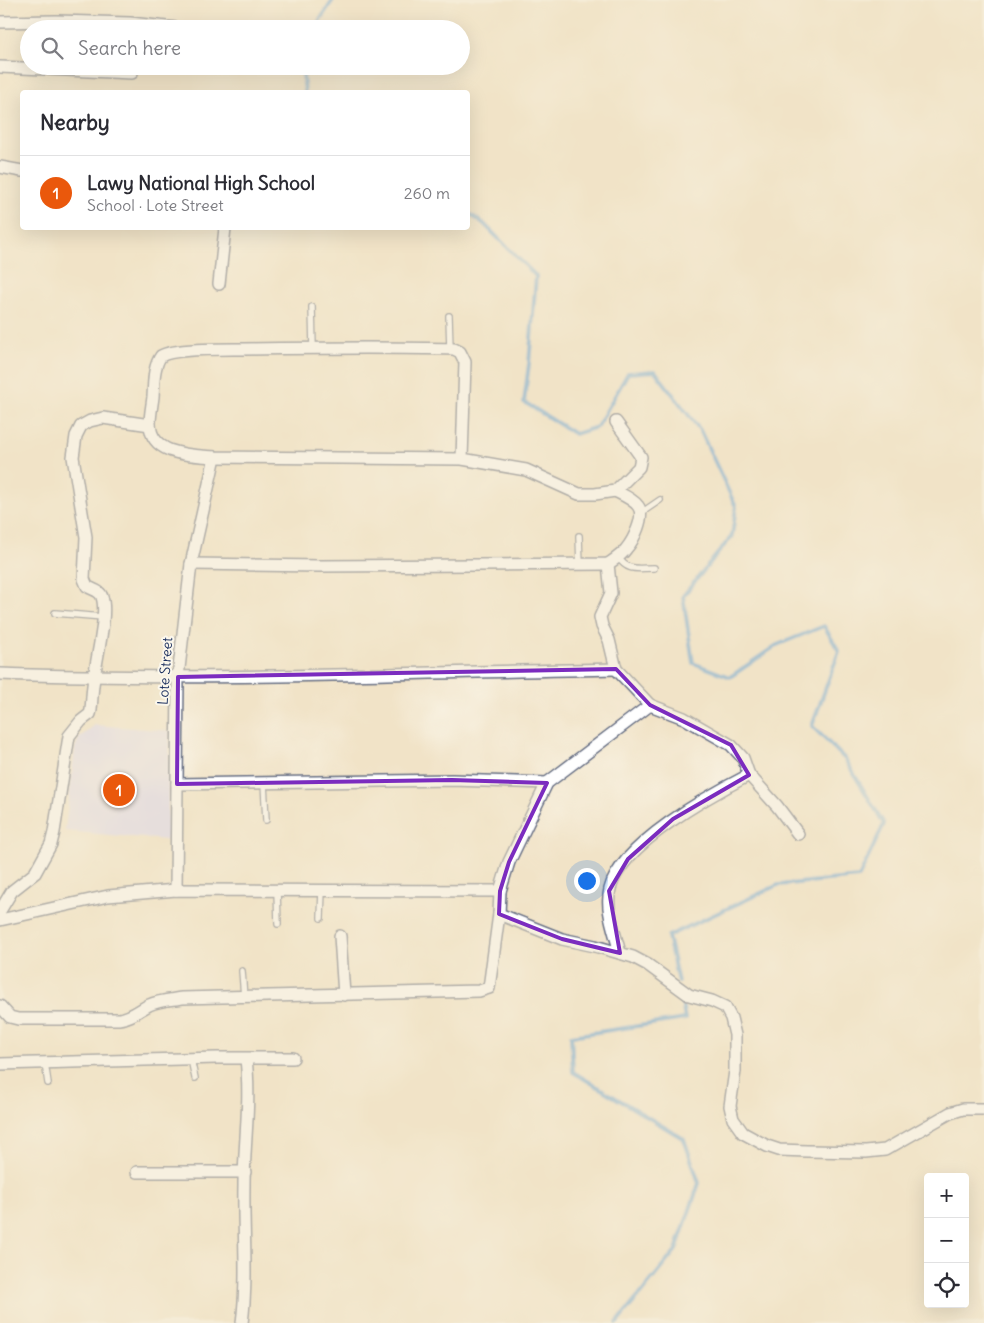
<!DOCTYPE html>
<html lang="en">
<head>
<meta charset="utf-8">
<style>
  :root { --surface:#fff; --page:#f2f2f3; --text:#2b2b33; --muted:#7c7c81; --line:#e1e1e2; --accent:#ea580c }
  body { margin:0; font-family:Delius,sans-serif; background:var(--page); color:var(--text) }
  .controls { position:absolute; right:15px; bottom:15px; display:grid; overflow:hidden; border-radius:5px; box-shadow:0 5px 20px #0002 }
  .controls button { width:45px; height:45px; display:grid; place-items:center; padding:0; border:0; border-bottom:1px solid var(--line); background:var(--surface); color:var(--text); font:25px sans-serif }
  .you { position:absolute; left:586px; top:880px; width:18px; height:18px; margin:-12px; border:4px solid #fff; border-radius:50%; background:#1a73e8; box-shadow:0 0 0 8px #1a73e833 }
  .badge { display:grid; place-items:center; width:32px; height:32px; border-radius:50%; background:var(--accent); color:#fff; font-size:16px; font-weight:700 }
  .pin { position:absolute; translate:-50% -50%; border:2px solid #fff; box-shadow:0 1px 5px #0006 }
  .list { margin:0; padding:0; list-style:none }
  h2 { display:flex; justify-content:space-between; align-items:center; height:65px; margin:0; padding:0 20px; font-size:21px }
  h2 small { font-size:16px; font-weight:400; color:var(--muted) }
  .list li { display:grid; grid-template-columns:32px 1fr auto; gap:15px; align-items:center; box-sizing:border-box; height:75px; padding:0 20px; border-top:1px solid var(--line) }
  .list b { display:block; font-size:19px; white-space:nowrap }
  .list p { margin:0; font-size:16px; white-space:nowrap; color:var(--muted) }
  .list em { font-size:16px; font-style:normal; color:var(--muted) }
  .icon { flex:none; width:28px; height:28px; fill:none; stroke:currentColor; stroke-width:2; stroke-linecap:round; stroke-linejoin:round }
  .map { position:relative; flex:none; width:984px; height:1323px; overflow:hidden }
  .search { position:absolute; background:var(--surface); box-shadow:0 5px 20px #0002; left:20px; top:20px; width:450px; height:55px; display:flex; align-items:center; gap:12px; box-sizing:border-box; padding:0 18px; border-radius:28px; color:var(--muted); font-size:19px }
  .panel { position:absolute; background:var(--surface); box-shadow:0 5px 20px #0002; left:20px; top:90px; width:450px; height:140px; border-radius:5px }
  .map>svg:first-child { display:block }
  .built { fill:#d9d7f7 }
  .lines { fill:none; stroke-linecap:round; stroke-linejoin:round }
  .stream { stroke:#64a1d6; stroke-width:4 }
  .lane-casing { stroke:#666e83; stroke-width:8 }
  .street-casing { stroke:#666e83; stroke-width:14 }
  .lane { stroke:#fff; stroke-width:5.5 }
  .street { stroke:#fff; stroke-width:11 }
  .marked { fill:none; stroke:#7b2cbf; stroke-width:4; stroke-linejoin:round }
  .labels { text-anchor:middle; stroke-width:4; stroke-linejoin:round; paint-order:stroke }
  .street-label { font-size:14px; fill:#1b2f5e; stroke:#fbf7ec }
</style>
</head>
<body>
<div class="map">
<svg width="984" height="1323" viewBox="0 0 984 1323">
  <rect width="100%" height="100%" fill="#fbf7ec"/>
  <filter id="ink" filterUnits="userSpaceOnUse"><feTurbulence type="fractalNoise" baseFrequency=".02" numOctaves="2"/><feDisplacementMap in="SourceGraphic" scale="10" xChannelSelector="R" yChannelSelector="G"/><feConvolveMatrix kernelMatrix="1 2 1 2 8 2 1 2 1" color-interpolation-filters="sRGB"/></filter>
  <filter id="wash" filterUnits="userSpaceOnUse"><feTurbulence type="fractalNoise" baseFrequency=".0096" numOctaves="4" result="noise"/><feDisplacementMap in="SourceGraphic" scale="20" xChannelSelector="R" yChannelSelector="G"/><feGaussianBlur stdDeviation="1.12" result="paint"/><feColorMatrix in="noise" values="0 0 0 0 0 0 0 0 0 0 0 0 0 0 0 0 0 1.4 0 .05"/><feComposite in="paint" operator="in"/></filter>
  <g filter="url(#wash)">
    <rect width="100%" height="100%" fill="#f1e3c7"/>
    <path class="built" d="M95,725L170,731L167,840L65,831L75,748L79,738Z"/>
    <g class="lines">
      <g class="stream">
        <path d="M314,29L333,0"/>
        <path d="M302,66L305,92"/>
        <path d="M468,213L483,223L536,276L529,364L524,402L575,434L597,427L628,373L655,371L700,430L736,507L732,536L683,596L693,663L730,677L777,645L824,626L839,651L812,726L845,759L884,824L859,877L778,885L668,936L678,982"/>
        <path d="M617,1323L676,1250L699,1183L684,1139L573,1072L571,1036L685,1019L680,992"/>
      </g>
    </g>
  </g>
  <g filter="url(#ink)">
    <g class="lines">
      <defs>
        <g id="lane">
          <path d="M312,307L313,348"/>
          <path d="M449,316L450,349"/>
          <path d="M641,513L660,500"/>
          <path d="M579,536L580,566"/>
          <path d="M618,557C628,572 637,568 654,568"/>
          <path d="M55,613L103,617"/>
          <path d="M264,783L266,820"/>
          <path d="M277,890L278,924"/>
          <path d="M321,918L322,890"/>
          <path d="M242,971L244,997"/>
          <path d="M191,1059L195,1078"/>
          <path d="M45,1063L48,1083"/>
        </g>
        <g id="street">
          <path d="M0,22L56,21L130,23L185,29"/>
          <path d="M0,67L132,73"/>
          <path d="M0,167L22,171"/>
          <path d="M219,284L225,228"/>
          <path d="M462,459L465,362L460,352L454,349C384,347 314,348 244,349C227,349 174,348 161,356C153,367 154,383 153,397C152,405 150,415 150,424C151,456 192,455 215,457L462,459L526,470L579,494H595L615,491L639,467L641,457L616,422"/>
          <path d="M191,564L320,566L608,564C614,560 622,555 626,549C633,541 646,516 638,506C633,499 623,495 615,491"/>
          <path d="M0,674C205,681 411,673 616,669"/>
          <path d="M650,705L684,718L731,745L743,758L749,775"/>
          <path d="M177,784L452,780L547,783"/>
          <path d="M176,890L178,677L191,564L215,457"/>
          <path d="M0,911L12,891L35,873L51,844L54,832L69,736L81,721L90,714L91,710C92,700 92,689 94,679C96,659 108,614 102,597C100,590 92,590 87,586L84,579L86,537L73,457L76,436L81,426L90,421L103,418L150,425"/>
          <path d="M499,914L562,939L595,946L633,957L648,965L689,995L712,1001L725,1007L731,1018L735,1035V1071L730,1106L733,1119L743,1133L767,1146L779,1150L807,1151L866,1152L885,1150L950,1113L963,1109H984"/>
          <path d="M0,920L108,896L176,890L500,891"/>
          <path d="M340,936L344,995"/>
          <path d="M620,953C615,932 605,910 610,889C621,844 710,795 749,775L777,806L798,834"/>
          <path d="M0,1006L10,1017L18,1019H119C131,1018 139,1010 149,1005C160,1000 171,1000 182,998L479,991L489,988L499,914L500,891L509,862L547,783L650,705L616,669L609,640L602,626L600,617L611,593L608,564"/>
          <path d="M0,1064L217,1058H293"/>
          <path d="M137,1172H245"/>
          <path d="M242,1323C248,1276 243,1232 244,1185C244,1143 251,1101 246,1059"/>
        </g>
      </defs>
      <use href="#lane" class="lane-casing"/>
      <use href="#street" class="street-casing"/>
      <use href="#lane" class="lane"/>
      <use href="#street" class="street"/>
    </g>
  </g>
  <path d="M0 0H984V1323H0ZM616,669L650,705L731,745L749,775L673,819L628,859L609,891L620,953L562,939L499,914L500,891L509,862L547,783L452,780L177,784L178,677Z" fill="#f1e3c7" fill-opacity=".55" fill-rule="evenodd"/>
  <path class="marked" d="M616,669L650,705L731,745L749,775L673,819L628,859L609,891L620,953L562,939L499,914L500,891L509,862L547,783L452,780L177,784L178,677Z"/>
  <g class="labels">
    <g class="street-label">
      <text transform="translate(165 671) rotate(-86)" y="5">Lote Street</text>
    </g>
  </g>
</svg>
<div class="controls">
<button>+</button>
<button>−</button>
<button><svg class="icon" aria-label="locate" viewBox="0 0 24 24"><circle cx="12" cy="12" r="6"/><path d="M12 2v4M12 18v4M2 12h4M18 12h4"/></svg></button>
</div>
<div class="you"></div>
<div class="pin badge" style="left:119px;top:790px">1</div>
<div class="search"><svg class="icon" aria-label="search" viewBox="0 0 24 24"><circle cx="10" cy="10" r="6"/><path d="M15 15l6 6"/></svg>Search here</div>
<section class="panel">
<h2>Nearby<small></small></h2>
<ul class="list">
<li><span class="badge">1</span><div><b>Lawy National High School</b><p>School · Lote Street</p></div><em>260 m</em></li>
</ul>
</section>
</div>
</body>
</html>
